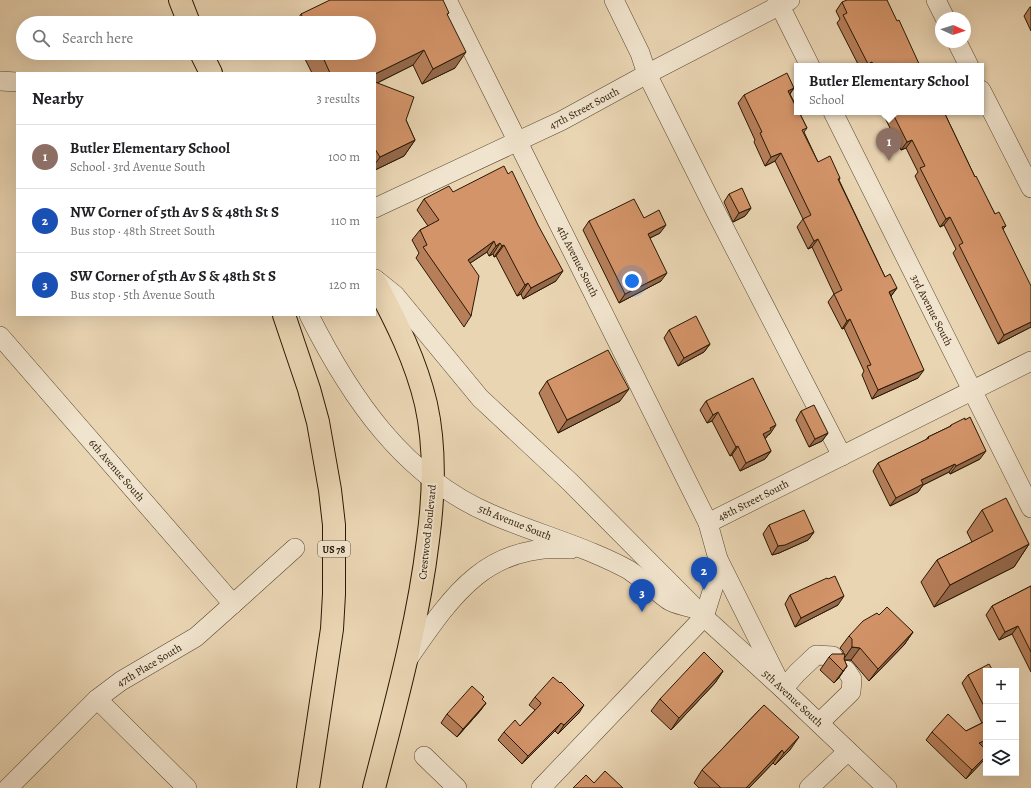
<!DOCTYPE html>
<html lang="en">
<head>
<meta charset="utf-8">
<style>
  :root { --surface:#fff; --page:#f6f6f6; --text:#202124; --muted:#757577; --line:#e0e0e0; --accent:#db2777 }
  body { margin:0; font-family:Alegreya,serif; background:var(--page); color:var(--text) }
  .controls { position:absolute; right:12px; bottom:12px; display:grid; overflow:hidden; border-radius:0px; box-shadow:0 4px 16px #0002 }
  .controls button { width:36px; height:36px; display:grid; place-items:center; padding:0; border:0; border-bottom:1px solid var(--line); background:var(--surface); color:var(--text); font:20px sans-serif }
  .compass { position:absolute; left:935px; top:12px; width:36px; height:36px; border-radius:50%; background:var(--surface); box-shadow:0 4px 16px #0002; rotate:93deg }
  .you { position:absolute; left:632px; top:281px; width:14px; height:14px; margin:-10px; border:3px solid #fff; border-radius:50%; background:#1a73e8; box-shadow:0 0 0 6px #1a73e833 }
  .badge { display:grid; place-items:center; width:26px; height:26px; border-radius:50%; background:var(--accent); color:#fff; font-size:13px; font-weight:700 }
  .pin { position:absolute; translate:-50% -33px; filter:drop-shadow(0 1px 2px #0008) }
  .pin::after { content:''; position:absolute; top:21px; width:14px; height:12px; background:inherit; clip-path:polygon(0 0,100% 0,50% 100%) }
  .popup { position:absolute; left:794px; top:63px; width:190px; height:52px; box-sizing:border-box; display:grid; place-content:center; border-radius:0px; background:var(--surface); filter:drop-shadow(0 1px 3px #0005); font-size:13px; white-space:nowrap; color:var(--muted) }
  .popup b { font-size:15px; color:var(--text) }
  .popup::after { content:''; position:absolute; left:50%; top:100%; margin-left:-8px; border:8px solid transparent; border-top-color:var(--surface) }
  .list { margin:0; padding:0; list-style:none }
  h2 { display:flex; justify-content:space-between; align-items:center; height:52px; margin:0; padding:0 16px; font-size:17px }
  h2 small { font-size:13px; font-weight:400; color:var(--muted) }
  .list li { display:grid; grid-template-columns:26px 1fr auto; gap:12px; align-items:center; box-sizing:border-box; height:64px; padding:0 16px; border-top:1px solid var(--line) }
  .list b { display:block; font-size:15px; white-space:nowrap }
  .list p { margin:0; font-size:13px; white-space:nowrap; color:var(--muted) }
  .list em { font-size:13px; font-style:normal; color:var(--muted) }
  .icon { flex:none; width:22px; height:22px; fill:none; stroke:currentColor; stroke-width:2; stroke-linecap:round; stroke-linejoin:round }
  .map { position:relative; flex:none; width:1031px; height:788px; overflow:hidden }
  .search { position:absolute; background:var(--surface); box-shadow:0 4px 16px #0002; left:16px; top:16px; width:360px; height:44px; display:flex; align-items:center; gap:10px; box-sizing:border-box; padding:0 14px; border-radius:22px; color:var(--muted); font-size:15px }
  .panel { position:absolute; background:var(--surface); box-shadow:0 4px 16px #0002; left:16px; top:72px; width:360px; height:244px; border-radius:0px }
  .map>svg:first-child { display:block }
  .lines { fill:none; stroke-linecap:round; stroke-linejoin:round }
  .minor-casing { stroke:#58472f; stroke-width:20 }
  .major-casing { stroke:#281803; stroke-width:24 }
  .minor { stroke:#f1e4ce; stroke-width:19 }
  .major { stroke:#ead5b3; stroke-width:22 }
  .wall { fill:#b67f5a; stroke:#281803 }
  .shaded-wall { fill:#94684a; stroke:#281803 }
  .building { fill:#d49469; stroke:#281803 }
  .labels { text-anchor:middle; stroke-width:4; stroke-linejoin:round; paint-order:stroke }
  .shield { fill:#f1e4ce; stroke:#645540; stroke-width:1 }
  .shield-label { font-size:10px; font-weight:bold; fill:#281803 }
  .street-label { font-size:11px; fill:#281803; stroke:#f1e4ce }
</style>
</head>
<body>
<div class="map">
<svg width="1031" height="788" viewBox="0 0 1031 788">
  <rect width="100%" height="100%" fill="#ead5b3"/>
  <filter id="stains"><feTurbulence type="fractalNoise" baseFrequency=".005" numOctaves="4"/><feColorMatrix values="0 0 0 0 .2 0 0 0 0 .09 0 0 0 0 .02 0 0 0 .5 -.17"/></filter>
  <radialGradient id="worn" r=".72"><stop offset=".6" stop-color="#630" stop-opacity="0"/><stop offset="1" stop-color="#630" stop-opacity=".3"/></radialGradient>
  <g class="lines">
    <defs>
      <g id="minor">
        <path d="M447,0L708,523L718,559L715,582L704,617L541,788"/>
        <path d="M614,0L640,53L647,74L716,212L842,456"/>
        <path d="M777,0L810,66"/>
        <path d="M936,0L945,18"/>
        <path d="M957,42L969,66"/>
        <path d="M0,81L17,82"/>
        <path d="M981,90L1031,188"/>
        <path d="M833,112L1031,508"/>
        <path d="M375,208L561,121L647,74L790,0"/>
        <path d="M375,279L395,295L480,398L570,482L704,617L783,689L887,788"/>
        <path d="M309,315C350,397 404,477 491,514C525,529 560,539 593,553C605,558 618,564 629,570C639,577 648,585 658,592C662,595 666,599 670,601C678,605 688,607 696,609"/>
        <path d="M0,336L233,604"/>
        <path d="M708,523L1031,361"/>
        <path d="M718,559L783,689L797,673L816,655L833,656"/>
        <path d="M408,659C451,597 486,542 571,549"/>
        <path d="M97,699L187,788"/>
        <path d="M819,723L851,692L852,679L846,670"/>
        <path d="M424,756L457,788"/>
        <path d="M8,788L97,699L121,681L196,637L233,604L295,548"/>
        <path d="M809,788L848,751"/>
      </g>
      <g id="major">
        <path d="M180,0L189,23"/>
        <path d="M201,53L211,73"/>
        <path d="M284,315L309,389L318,422L330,490L334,525V594L332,629L308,788"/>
        <path d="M374,788C395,706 418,624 428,540C434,495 436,449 426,404C416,361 396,321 375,282"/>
      </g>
    </defs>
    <use href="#minor" class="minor-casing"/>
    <use href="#major" class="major-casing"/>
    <use href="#minor" class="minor"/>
    <use href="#major" class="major"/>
  </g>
  <g class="wall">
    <path d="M842,2L920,66H859L837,23L840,19L836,11Z"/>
    <path d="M1030,7H1031V31L1024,16Z"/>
    <path d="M449,13L447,15L455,68L422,84L413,65L377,83L406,120L415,140L404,156L375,170V73H312L302,53H369V23H295L301,14Z"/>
    <path d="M794,88L790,94L807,128L804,132L818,162L840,178L839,180L885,277L897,288L891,296L918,378L872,399L862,375L864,371L844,328L842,329L828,302L834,294L812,247L808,249L797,227L803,219L775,161L765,166L754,142L755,140L738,103L744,95Z"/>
    <path d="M882,112H944L975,177L995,214L1006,226L1003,229L1031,327L998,344L953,253L956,249L944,225L940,227L915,176L918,172L906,148L901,150Z"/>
    <path d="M453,192L556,281L523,299L521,294L517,296L496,256L494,257L493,254L489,256L487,252L470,263L471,316L464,327L416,258L419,253L412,240L420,230L428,226L417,210L424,199Z"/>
    <path d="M729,194L751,208L745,216L733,222L724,202Z"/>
    <path d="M644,218L660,233L650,238L661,281L619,303L583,230L589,221Z"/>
    <path d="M669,330L710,344L704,352L678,366L664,338Z"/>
    <path d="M547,381L620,401L558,433L539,393Z"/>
    <path d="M706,401L770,434L768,435L765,439L771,451L765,459L740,471L732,455L730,456L712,421L707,423L700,410Z"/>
    <path d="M801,411L828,433L822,441L809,447L796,420Z"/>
    <path d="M951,425L980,459L950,474L949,472L923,485L918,492L890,506L873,471L878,463L926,440L928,437L949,427Z"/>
    <path d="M982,510L1029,544L1014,567L934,607L921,582L937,560L972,542L967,532Z"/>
    <path d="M769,525L814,532L808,540L779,553L772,555L763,534Z"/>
    <path d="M1031,586V672L1012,634L999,640L986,615L992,606Z"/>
    <path d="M790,595L838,605L795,627L785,604Z"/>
    <path d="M879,615L913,632L904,645L869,681L851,660H844L847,666L838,679L834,683L820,670L829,657L843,654V651L840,648L849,636Z"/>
    <path d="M723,671L715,683L671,730L651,711L660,699Z"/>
    <path d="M986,671V745L983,747L986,750V757L983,761L966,779L926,740L932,732L966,731L982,723L962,683L968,675Z"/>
    <path d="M484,697L482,699L486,703L480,711L457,737L441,723L447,714Z"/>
    <path d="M535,697L579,713L558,734L555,731L522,764L498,740L504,732L520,726L535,710L529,705Z"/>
    <path d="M764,705L790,750L775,765L773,763L749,788H699L694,783L702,770Z"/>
  </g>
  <g class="shaded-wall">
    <path d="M424,50L413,65L375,84V74Z"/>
    <path d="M466,52L455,68L422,84L433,69Z"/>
    <path d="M872,62L869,66H867L868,64Z"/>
    <path d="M794,88L788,96V91Z"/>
    <path d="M415,140L404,156L375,170V164L380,157Z"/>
    <path d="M912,140L906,148L901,150L907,142Z"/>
    <path d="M781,153L775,161L765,166L771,157Z"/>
    <path d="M751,208L745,216L733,222L739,213Z"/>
    <path d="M950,217L944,225L940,227L946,219Z"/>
    <path d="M666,225L660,233L642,242L648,234Z"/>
    <path d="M818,239L812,247L808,249L814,241Z"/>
    <path d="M494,241L487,252L460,270L468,260Z"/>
    <path d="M500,243L493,254L489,256L496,246Z"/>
    <path d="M504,245L496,256L494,257L502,246Z"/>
    <path d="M563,271L556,281L523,299L531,288Z"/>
    <path d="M667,273L661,281L619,303L625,294Z"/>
    <path d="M528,283L521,294L517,296L525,285Z"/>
    <path d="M897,288L891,296L889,292Z"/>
    <path d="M850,319L844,328L842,329L847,321Z"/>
    <path d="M1031,322V327L998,344L1004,335Z"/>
    <path d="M710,344L704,352L678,366L684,358Z"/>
    <path d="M924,370L918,378L872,399L878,390Z"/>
    <path d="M629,389L620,401L558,433L567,420Z"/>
    <path d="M718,412L712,421L707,423L713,415Z"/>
    <path d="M776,425L770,434L768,435L765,439L763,434L770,428Z"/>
    <path d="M828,433L822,441L809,447L815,439Z"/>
    <path d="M738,446L732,455L730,456L736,447Z"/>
    <path d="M771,451L765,459L740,471L746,463Z"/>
    <path d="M986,451L980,459L950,474L956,466Z"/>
    <path d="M955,464L949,472L923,485L918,492L890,506L896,498L921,480Z"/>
    <path d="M814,532L808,540L779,553L772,555L778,546Z"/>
    <path d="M1029,544L1014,567L934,607L950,585Z"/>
    <path d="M844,596L838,605L795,627L801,618Z"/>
    <path d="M1018,626L1012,634L999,640L1005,632Z"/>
    <path d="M913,632L904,645L869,681L878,669Z"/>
    <path d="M852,647L860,648L851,660H843Z"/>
    <path d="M847,666L838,679L834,683L843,671Z"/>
    <path d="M723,671L715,683L671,730L679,718Z"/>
    <path d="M486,703L480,711L457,737L463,729Z"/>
    <path d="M584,705L579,713L558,734L564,725Z"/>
    <path d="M561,723L555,731L522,764L528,756Z"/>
    <path d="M799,737L790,750L775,765L784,753Z"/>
    <path d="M986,740V746L973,752L979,743Z"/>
    <path d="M782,750L773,763L749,788H746Z"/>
    <path d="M986,756V757L983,761L966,779L972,770Z"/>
  </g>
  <g class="building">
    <path d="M330,0H443L449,13L447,14L466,52L433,69L424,50L375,74V73H330L321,53H369V23H306L301,14Z"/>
    <path d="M847,0H887L897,21L899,20L920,66H874L872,62L868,64L843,15L847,13L842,2Z"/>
    <path d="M787,73L794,88L788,91L797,109V112H799L807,128L802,130L818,162L830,156L840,178L838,179L885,277L890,274L897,288L889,292L924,370L878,390L867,366L871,365L850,319L847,321L834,294L842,290L818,239L814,241L803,219L811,215L781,153L771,157L760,133L762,132L744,95Z"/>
    <path d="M375,82L414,97L406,120L415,140L380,157L375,149Z"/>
    <path d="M892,112H944L975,177L976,176L995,214L999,212L1006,226L1002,227L1031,286V322L1004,335L959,245L963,243L950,217L946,219L920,168L925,166L912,140L907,142Z"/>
    <path d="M504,166L508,174L512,171L538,225L563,271L531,288L528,283L525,285L504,245L502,246L500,243L496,246L494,241L468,260L479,276L471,316L423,247L427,245L420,230L439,220L424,199L449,186L453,192Z"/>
    <path d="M742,188L751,208L739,213L729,194Z"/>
    <path d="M634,199L644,218L659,210L666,225L648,234L667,273L625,294L589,221Z"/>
    <path d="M696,316L710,344L684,358L669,330Z"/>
    <path d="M608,350L629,389L567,420L547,381Z"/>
    <path d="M753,378L776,425L770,428L771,430L763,434L771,451L746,463L738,446L736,447L718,412L713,415L706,401Z"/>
    <path d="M814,405L828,433L815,439L801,411Z"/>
    <path d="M970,417L986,451L956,466L955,464L921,480L923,484L896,498L878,463L929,438L928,437L951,426V425L965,418V420Z"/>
    <path d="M1006,498L1029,544L950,585L937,560L993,531L982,510Z"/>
    <path d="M804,510L814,532L785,545L778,546L769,525Z"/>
    <path d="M835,576L844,596L801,618L790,595L827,578L828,579Z"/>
    <path d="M1031,586V652L1018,626L1005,632L992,606Z"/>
    <path d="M887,607L913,632L878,669L860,648L852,647V639L849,636L863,621L877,613L879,615Z"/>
    <path d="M704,652L723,671L679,718L660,699Z"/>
    <path d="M832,654H845L844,659L847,666L843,671L829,657Z"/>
    <path d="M989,664L993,671H986V710L968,675Z"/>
    <path d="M553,677L560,683L561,682L584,705L564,725L561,723L528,756L504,732L515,720L520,726L540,705L541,703L535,697Z"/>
    <path d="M472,686L484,697L482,699L486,703L463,729L447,714Z"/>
    <path d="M764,705L799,737L784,753L782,750L746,788H721L702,770Z"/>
    <path d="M948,714L966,731L986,721V740L979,743L986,750V756L972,770L932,732Z"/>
    <path d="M605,771L623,788H573L586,775L594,783Z"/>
  </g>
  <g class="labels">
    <rect class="shield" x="318" y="541" width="32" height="16" rx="3"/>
    <g class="shield-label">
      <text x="334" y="553">US 78</text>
    </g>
    <g class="street-label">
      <text transform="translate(584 108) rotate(-28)" y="4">47th Street South</text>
      <text transform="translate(578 261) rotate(63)" y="4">4th Avenue South</text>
      <text transform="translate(932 310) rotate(63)" y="4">3rd Avenue South</text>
      <text transform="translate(117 470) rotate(49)" y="4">6th Avenue South</text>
      <text transform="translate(753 500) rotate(-27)" y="4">48th Street South</text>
      <text transform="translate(515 522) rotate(22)" y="4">5th Avenue South</text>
      <text transform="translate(427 532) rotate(-84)" y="4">Crestwood Boulevard</text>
      <text transform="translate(149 665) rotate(-31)" y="4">47th Place South</text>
      <text transform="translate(793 698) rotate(43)" y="4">5th Avenue South</text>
    </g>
  </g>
  <rect width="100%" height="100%" filter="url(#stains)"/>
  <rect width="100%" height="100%" fill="url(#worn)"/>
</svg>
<div class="controls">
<button>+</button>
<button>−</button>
<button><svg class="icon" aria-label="layers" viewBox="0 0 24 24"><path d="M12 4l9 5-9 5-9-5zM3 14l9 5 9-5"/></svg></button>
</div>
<svg class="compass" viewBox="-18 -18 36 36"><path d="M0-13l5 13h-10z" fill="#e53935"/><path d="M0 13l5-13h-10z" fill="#757577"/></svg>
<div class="you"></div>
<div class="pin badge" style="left:889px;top:161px;background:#8d6e63">1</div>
<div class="popup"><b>Butler Elementary School</b>School</div>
<div class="pin badge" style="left:704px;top:590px;background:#1a4fb4">2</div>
<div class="pin badge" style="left:642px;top:612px;background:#1a4fb4">3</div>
<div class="search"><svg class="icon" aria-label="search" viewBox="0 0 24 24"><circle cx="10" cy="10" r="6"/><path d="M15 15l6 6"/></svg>Search here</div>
<section class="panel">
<h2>Nearby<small>3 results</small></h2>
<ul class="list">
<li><span class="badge" style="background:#8d6e63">1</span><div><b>Butler Elementary School</b><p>School · 3rd Avenue South</p></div><em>100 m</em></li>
<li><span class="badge" style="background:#1a4fb4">2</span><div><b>NW Corner of 5th Av S &amp; 48th St S</b><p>Bus stop · 48th Street South</p></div><em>110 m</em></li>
<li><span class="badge" style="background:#1a4fb4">3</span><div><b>SW Corner of 5th Av S &amp; 48th St S</b><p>Bus stop · 5th Avenue South</p></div><em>120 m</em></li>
</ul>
</section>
</div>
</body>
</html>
